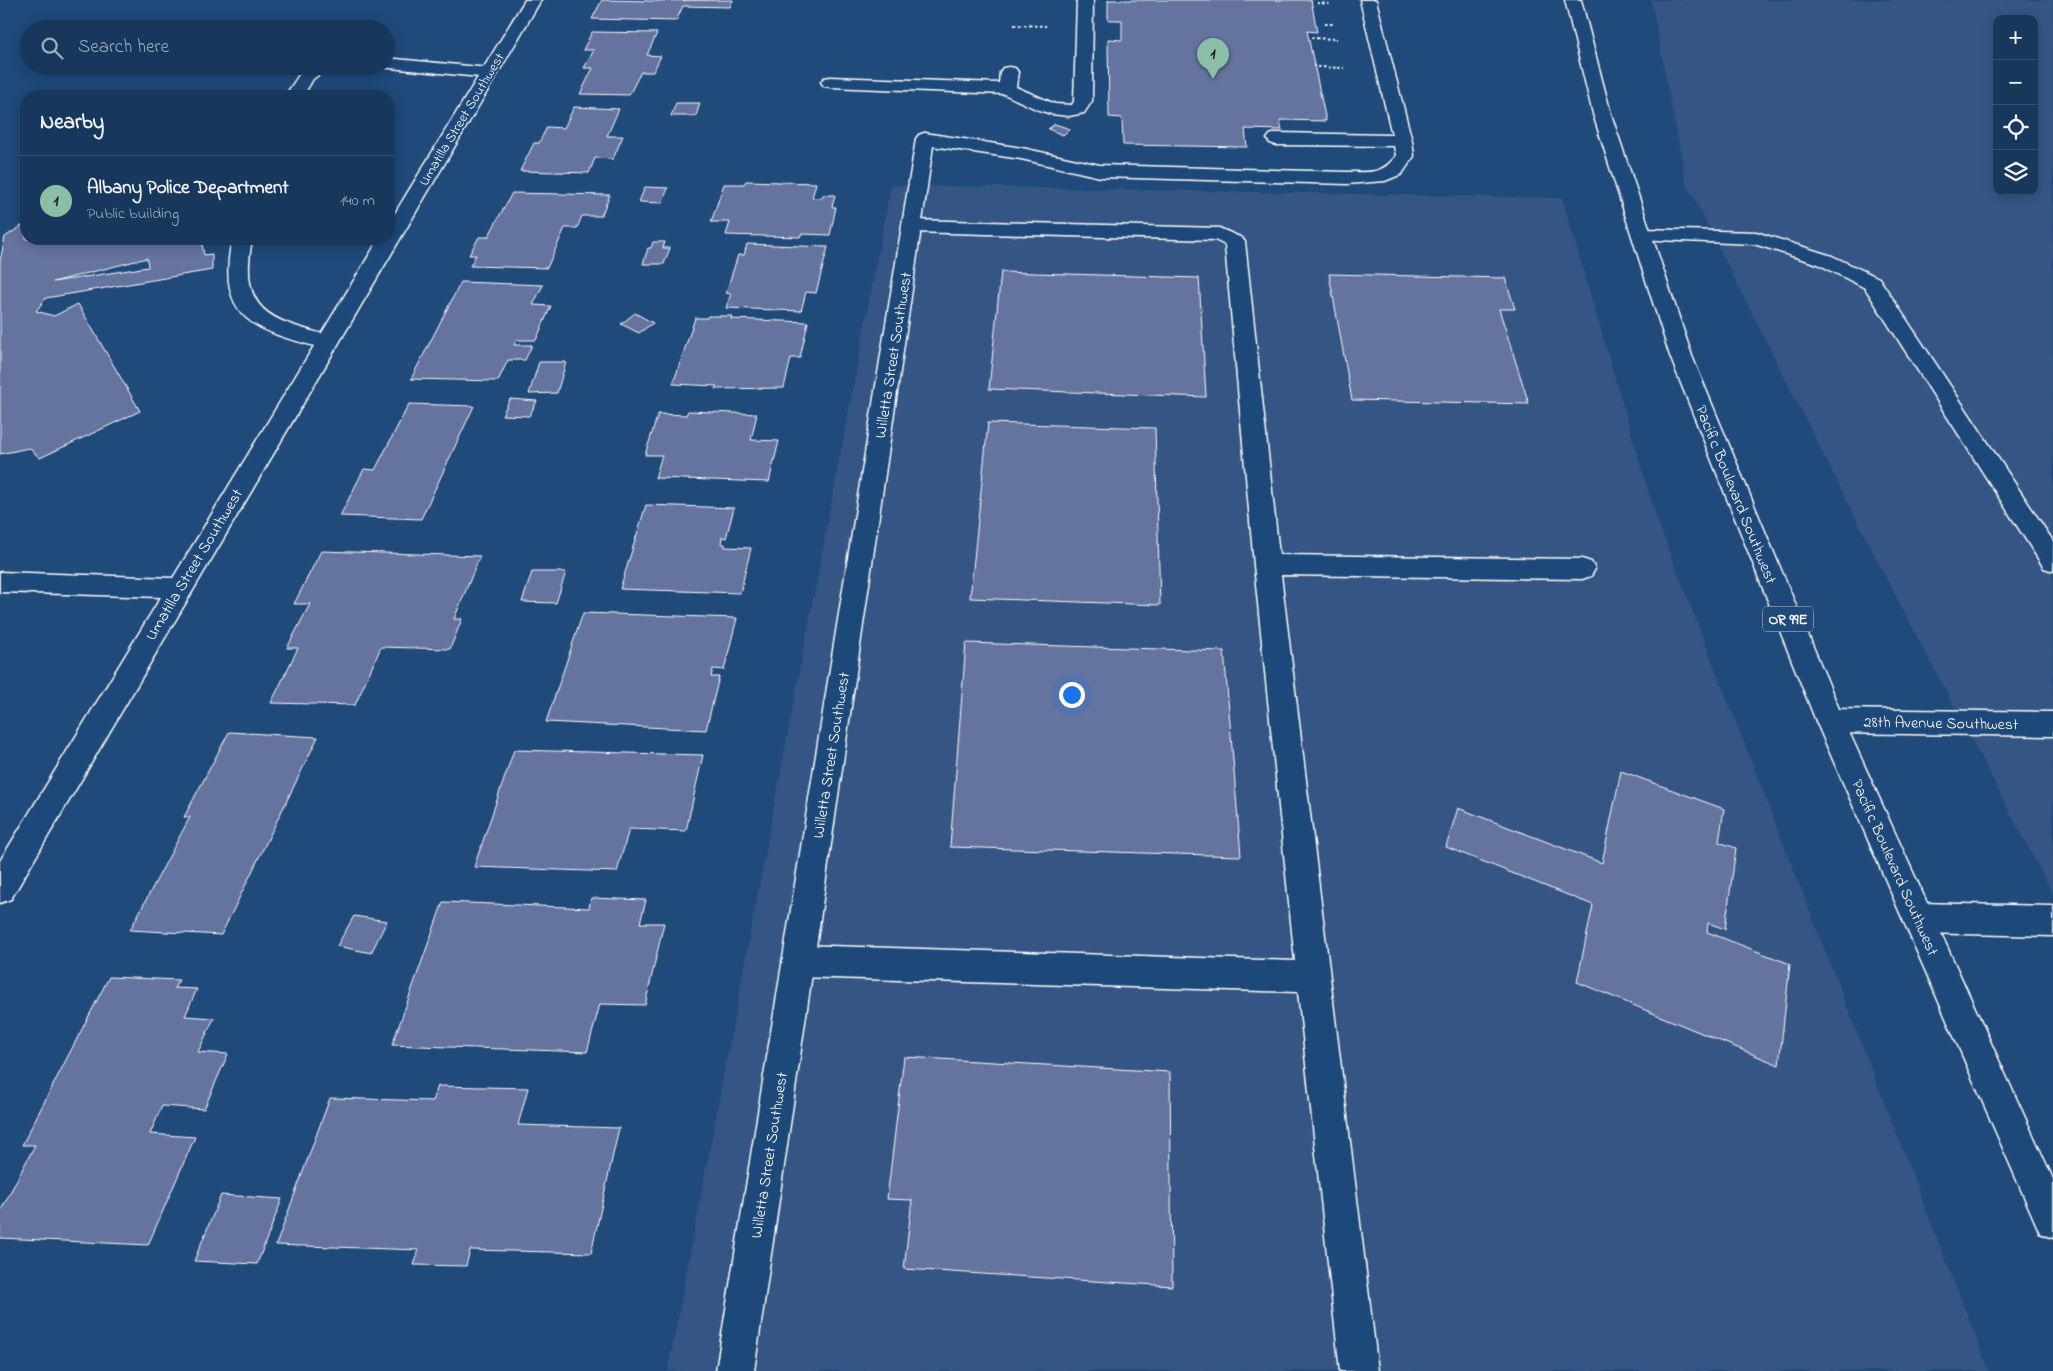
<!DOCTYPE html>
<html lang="en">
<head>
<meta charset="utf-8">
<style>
  :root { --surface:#17385c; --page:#203f62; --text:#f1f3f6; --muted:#9eacbb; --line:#365272; --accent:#8abfa5 }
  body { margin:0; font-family:"Indie Flower",sans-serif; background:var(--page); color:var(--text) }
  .controls { position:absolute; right:15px; top:15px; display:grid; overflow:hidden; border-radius:10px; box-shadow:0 2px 12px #0003 }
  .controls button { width:45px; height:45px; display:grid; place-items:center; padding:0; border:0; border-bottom:1px solid var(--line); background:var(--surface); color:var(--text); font:25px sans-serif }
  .you { position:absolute; left:1071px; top:694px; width:18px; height:18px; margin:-12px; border:4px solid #fff; border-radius:50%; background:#1a73e8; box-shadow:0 0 0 8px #1a73e833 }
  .badge { display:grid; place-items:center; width:32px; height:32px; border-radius:50%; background:var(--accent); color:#111; font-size:16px; font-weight:700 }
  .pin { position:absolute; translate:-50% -41px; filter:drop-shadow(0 1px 2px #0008) }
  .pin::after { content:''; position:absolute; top:26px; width:18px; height:15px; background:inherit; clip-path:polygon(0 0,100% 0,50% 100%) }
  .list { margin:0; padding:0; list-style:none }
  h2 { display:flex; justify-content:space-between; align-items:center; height:65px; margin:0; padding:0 20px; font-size:21px }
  h2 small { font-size:16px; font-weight:400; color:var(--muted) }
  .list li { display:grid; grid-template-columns:32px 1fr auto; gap:15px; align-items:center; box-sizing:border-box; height:90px; padding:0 20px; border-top:1px solid var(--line) }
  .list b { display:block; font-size:19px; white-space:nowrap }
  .list p { margin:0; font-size:16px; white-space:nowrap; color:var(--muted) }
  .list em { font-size:16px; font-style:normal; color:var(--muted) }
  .icon { flex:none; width:28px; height:28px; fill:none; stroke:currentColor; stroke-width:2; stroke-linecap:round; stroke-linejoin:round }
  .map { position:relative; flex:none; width:2053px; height:1371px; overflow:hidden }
  .search { position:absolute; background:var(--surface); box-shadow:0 2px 12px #0003; left:20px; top:20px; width:375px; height:55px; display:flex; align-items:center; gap:12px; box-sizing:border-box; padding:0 18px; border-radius:28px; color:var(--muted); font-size:19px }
  .panel { position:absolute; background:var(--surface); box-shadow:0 2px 12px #0003; left:20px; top:90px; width:375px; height:155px; border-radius:20px }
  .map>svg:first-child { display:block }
  .built { fill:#345685; fill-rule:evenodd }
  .building { fill:#65739f; stroke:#fff; fill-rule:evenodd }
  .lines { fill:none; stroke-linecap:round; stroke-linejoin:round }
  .service-casing { stroke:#fff; stroke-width:3 }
  .minor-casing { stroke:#fff; stroke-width:3 }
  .primary-casing { stroke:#fff; stroke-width:3 }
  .path { stroke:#fff; stroke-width:2; stroke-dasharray:2.5 2.5; stroke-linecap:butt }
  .service { fill:#1f4a7a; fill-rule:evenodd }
  .minor { fill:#1f4a7a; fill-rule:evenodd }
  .primary { fill:#1f4a7a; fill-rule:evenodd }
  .labels { text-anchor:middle; stroke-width:4; stroke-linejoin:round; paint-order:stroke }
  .far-street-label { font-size:14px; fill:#fff; stroke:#1f4a7a }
  .shield { fill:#1f4a7a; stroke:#bcc9d7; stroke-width:1 }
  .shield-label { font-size:15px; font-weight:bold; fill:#fff }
  .street-label { font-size:16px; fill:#fff; stroke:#1f4a7a }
</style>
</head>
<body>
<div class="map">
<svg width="2053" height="1371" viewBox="0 0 2053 1371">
  <rect width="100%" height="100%" fill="#1f4a7a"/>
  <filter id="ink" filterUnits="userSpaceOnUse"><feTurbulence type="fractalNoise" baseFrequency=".02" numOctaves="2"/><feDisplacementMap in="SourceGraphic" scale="10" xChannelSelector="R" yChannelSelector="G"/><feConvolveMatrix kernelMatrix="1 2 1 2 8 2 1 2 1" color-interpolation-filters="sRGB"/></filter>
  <g filter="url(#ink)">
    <g class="built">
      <path d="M1651,0H2053V894L1883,572L1686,183ZM1997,19H2034V191H1997Z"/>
      <path d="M891,185L1562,198L1656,517L1989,1371H668Z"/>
    </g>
    <g class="building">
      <path d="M602,0L653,1L733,0L730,7L683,6L676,21L592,19Z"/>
      <path d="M1108,0H1311L1317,32L1307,31L1326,121L1280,120L1282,130L1245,129L1247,147L1123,145L1122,118L1109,117L1108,39L1122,40V20H1108Z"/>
      <path d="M214,21L243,27L240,29H202Z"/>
      <path d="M592,32L657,33L647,55L661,56L653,72H641L629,95L580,94L593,68H584L594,50H583Z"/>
      <path d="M676,103H700L696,116H671Z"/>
      <path d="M574,107L619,109L607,136H623L613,159L595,158L589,173L520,171L534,143H539L547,127L564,128Z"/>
      <path d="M1055,124L1070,129L1063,135L1048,129Z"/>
      <path d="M746,181L816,183L812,198H822L823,195H835L832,207H836L830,235L801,234L800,237L726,235L730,222H711L724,184H744Z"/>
      <path d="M645,187L668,188L662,203L639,202Z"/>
      <path d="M512,193L610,195L601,216H582L577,228H565L547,268L470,266L476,255H469L479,237H488Z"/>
      <path d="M26,223V239H207V243L202,244L204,255L212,254V270L46,298L36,311L54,316L78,304L140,411L40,458L29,448L0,454V261L5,237ZM147,258L148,267L53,282Z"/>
      <path d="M653,242H665L663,248H670L664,264H643L648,248H651Z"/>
      <path d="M747,244L828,247L816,293L806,292L801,311L726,308L731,294L726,293L738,255H744Z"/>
      <path d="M1001,272L1199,278L1206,397L989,389Z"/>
      <path d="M1329,274L1505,278L1515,309H1499L1529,404L1352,400Z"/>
      <path d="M461,282L543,285L533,305L551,306L536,340H516L514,345H532L525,360H508L498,381L411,379Z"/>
      <path d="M635,313L653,323L639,333L621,324Z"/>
      <path d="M708,316H732L731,319L808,322L800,358H791L784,388L715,389L717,386L673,384L695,318H707Z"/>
      <path d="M539,362H566L557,393L529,394Z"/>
      <path d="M510,399L537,401L529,416L502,415Z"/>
      <path d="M409,404L474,406L421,519L340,516L364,469L375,470Z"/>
      <path d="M688,411L757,414L751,440L779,441L769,482L655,478L662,455H645L658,414L686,415Z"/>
      <path d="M988,423L1155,428L1160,605L970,598Z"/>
      <path d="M646,505L734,508L726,538L722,537L721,544H725V547L751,548L740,593L620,589Z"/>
      <path d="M321,551L480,556L454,619H462L450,649L381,647L355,705L271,703L298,648H287L310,604H294Z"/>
      <path d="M532,572H566L556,603L522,602Z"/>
      <path d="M583,613L737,618L724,670L713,669L711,677H719L706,730L546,722Z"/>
      <path d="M966,643L1224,651L1241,856L950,847Z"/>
      <path d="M229,732L318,737L221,935L130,930L190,817H184Z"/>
      <path d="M514,750L703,755L686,831L629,829L617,872L474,867Z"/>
      <path d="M1621,771L1724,809L1719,842L1736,848L1725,929L1708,923L1707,932L1790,964L1779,1065L1577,982L1593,905L1446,847L1458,808L1602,863Z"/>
      <path d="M591,898L646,900L640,923H664L645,1005L600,1004L587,1052L392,1045L443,902L589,908Z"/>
      <path d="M354,916L387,921L371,953L337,946Z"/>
      <path d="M109,977L179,980L174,988L197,989L185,1016L214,1018L198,1052L228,1054L204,1109L162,1106L150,1134L195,1137L148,1245L0,1238V1212L35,1145H22Z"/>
      <path d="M904,1057L1170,1072L1172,1286L904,1269L912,1200L887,1199Z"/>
      <path d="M438,1086L528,1088L518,1125L619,1128L591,1253L470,1250L466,1266L414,1265L419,1250L276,1245L330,1098L433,1101Z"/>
      <path d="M221,1195L282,1199L257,1264L194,1261Z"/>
    </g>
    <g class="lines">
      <defs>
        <g id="service">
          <path d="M1077,0H1093L1092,101L1084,113L1069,116L1051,114L1036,109L1004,94L830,87L824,86L821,82L824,78L830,77L999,83L1000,72L1003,68L1009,67L1015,68L1018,72L1016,87L1055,104L1072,105L1074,101Z"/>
          <path d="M1360,0H1376L1412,141L1414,156L1402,174L1385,181L1347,184L1100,177L1021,159L925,145L919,143L916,139L919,135L925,133L1022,148L1100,165L1347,172C1369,172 1382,175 1396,156L1394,146L1276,145L1270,143L1267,139L1270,135L1276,133L1392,135Z"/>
          <path d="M386,58L489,68L495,69L498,73L495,77L489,78L380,67L386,66Z"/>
          <path d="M311,66H331L313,79L303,96H285L301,72Z"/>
          <path d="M912,220L1219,228L1242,238L1245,242L1279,555L1582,559L1591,562L1595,569L1591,576L1582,579L1281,575L1378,1371H1340L1298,992L798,977L787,972L782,961L787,950L798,945L1295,961L1254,565L1225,245L1215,240L912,232L905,230L902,226L905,222Z"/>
          <path d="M1642,229L1756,232L1832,256L1879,278L2053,541V571L2044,568L1865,288L1818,264L1754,244L1635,239L1632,235L1635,231Z"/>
          <path d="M232,239H252C238,315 272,320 334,337L337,342L334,347L326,349C259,331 215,323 232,239Z"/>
          <path d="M1830,709L2053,712V736L1830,733L1820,729L1816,721L1820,713Z"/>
          <path d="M1919,903L2053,906V936L1919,933L1908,928L1903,918L1908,908Z"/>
        </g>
        <g id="minor">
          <path d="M525,0H541L11,899L0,903V861L161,597L0,592V572L173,578L379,239H389V223Z"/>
          <path d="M925,133L931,135L934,139L754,1371H716L916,139L919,135Z"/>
        </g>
        <path id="primary" d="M1565,0H1581L1611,114L1692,356L1844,721L2053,1179V1238L2040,1233L1816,721L1670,356L1593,114Z"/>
      </defs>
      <use href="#service" class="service-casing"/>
      <use href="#minor" class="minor-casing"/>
      <use href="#primary" class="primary-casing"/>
      <g class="path">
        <path d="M1317,3L1331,4"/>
        <path d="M1325,24H1334"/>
        <path d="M1014,25L1046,26"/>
        <path d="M1311,38L1337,39"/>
        <path d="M1318,67L1344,68"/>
      </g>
      <use href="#service" class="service"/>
      <use href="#minor" class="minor"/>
      <use href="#primary" class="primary"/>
    </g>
  </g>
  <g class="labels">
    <g class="far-street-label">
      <text transform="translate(461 119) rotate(-59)" y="5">Umatilla Street Southwest</text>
    </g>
    <rect class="shield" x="1763" y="606.5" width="50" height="25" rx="4"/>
    <g class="shield-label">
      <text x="1788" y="624">OR 99E</text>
    </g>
    <g class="street-label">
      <text transform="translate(892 355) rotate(-81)" y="6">Willetta Street Southwest</text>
      <text transform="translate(1737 494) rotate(68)" y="6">Pacific Boulevard Southwest</text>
      <text transform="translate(193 564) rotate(-59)" y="6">Umatilla Street Southwest</text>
      <text transform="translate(1941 722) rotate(1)" y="6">28th Avenue Southwest</text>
      <text transform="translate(830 755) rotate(-81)" y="6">Willetta Street Southwest</text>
      <text transform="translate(1896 867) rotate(66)" y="6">Pacific Boulevard Southwest</text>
      <text transform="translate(768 1155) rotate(-81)" y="6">Willetta Street Southwest</text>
    </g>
  </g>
</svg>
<div class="controls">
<button>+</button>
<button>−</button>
<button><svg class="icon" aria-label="locate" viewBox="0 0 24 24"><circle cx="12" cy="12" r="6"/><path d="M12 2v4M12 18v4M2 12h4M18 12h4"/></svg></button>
<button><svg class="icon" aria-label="layers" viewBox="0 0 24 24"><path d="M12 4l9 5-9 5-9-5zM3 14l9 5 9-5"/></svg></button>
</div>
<div class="you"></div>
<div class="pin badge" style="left:1213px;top:79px">1</div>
<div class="search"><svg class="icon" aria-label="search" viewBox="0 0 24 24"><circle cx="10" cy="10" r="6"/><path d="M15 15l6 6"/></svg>Search here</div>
<section class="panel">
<h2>Nearby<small></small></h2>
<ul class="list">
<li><span class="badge">1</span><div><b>Albany Police Department</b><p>Public building</p></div><em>140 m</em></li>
</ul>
</section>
</div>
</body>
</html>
